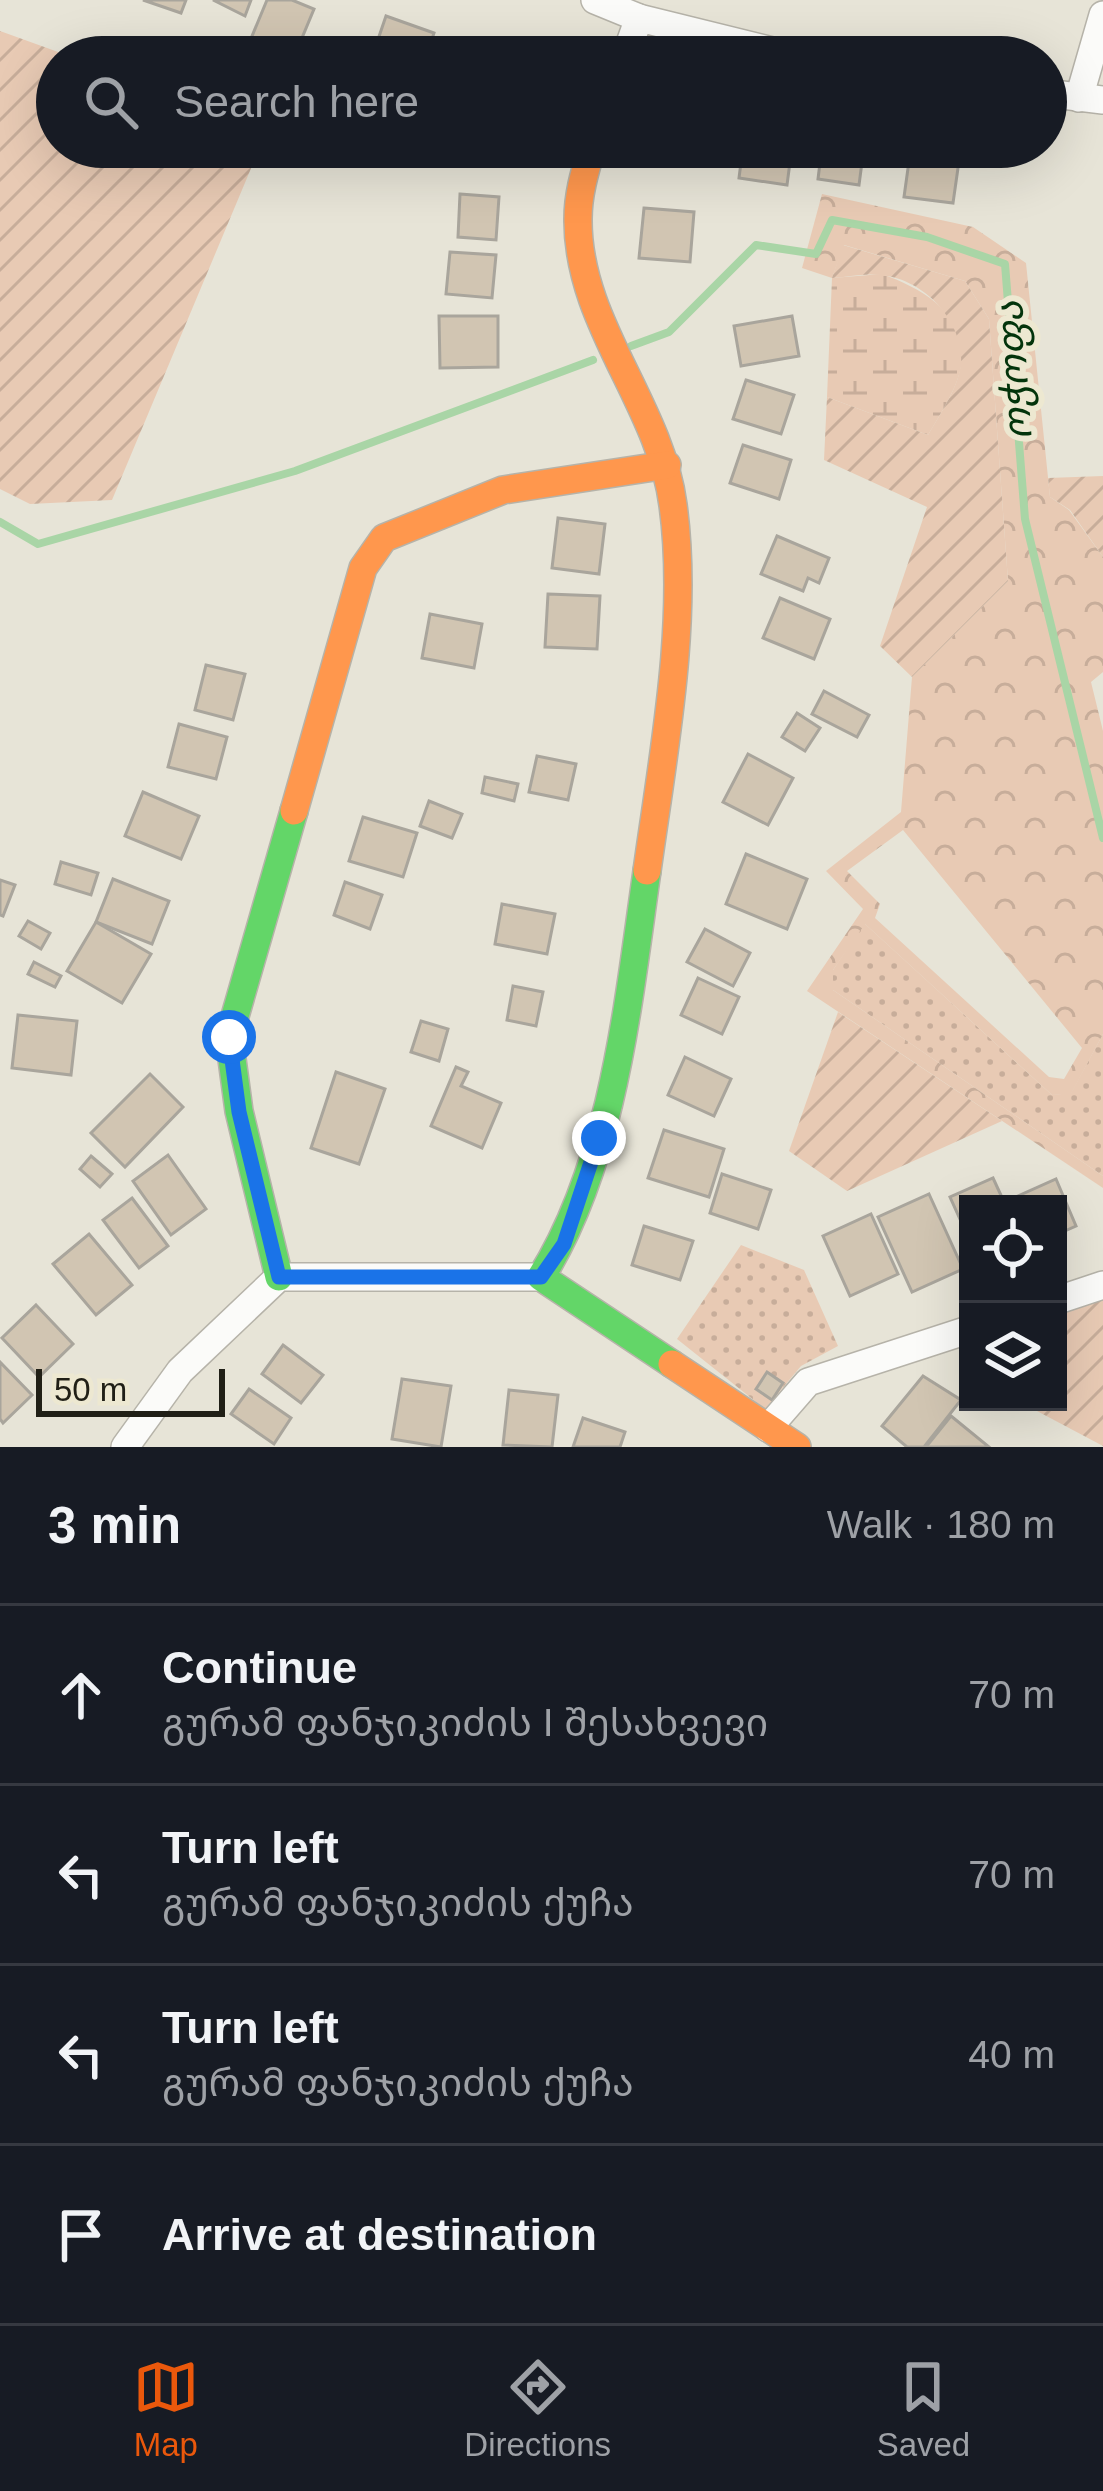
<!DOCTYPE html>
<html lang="en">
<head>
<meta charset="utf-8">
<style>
  :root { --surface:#171b24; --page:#242831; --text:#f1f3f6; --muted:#9ea1a6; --line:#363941; --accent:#ea580c }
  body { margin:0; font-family:Arial,"Noto Sans Georgian",sans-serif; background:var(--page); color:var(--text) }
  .controls { position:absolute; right:36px; bottom:36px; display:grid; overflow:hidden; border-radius:0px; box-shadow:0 12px 48px #0002 }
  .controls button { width:108px; height:108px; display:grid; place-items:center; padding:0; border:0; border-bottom:3px solid var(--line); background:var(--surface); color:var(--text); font:60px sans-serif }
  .scale { position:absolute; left:36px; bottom:30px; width:189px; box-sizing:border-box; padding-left:12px; border:6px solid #201f16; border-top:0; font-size:33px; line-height:42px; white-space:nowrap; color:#201f16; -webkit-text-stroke:9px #ede8d1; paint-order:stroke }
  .stop { position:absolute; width:36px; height:36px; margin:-27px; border:9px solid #1a73e8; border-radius:50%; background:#fff }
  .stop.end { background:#1a73e8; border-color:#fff; box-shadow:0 3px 12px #0008 }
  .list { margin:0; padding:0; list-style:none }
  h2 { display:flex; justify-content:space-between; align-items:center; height:156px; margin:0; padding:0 48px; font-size:51px }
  h2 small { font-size:39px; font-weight:400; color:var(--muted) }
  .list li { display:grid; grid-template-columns:78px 1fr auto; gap:36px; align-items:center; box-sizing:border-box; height:180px; padding:0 48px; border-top:3px solid var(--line) }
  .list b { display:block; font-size:45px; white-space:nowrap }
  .list p { margin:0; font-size:39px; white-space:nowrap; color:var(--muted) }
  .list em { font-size:39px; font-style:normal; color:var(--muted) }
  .icon { flex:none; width:66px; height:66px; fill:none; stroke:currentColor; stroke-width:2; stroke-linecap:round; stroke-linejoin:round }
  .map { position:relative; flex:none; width:1103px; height:1447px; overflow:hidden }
  .search { position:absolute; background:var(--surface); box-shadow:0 12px 48px #0002; left:36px; right:36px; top:36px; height:132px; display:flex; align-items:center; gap:30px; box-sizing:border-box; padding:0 42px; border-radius:66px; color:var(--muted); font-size:45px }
  .sheet { height:876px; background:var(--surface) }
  nav { display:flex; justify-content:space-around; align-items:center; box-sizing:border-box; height:168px; border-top:3px solid var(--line); background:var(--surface); font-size:33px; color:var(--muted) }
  nav a { display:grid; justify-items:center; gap:6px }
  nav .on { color:var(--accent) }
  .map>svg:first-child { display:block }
  .grass { fill:url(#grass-dots) }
  .forest { fill:url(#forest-crowns); fill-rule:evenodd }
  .wetland { fill:url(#wetland-marsh) }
  .garden { fill:url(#garden-furrows) }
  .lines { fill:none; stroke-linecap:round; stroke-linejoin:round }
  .stream { stroke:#a9d5a6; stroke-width:8 }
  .building { fill:#d1c5b2; stroke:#a9a59c; stroke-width:3 }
  .street-casing { stroke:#b6b3a9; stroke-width:30 }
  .fast-casing { stroke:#b6b3a9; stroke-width:30 }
  .slow-casing { stroke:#b6b3a9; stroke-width:30 }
  .street { stroke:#fbfbf9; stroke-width:27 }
  .fast { stroke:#63d668; stroke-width:27 }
  .slow { stroke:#ff974d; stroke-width:27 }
  .route { stroke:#1a73e8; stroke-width:15 }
  .labels { text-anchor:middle; stroke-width:12; stroke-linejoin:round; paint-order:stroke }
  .water-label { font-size:39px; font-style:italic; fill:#03340b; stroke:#ede8d1 }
</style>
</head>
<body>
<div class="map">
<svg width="1103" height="1447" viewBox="0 0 1103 1447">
  <defs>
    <pattern id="grass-dots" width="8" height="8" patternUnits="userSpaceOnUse" patternTransform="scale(3)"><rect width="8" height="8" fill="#e8cab4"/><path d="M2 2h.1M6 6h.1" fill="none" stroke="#c7ad9a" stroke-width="1.8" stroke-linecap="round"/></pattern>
    <pattern id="forest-crowns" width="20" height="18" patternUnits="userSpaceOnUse" patternTransform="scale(3)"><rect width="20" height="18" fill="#e8cab4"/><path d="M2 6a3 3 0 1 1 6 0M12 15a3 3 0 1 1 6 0" fill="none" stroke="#c7ad9a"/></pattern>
    <pattern id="wetland-marsh" width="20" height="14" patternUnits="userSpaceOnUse" patternTransform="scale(3)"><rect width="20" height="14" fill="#e8cab4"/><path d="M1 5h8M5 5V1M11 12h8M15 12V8" fill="none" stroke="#c7ad9a"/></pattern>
    <pattern id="garden-furrows" width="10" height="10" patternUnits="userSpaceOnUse" patternTransform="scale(3)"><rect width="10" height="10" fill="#e8cab4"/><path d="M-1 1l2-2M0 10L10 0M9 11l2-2" fill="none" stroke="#c7ad9a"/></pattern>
  </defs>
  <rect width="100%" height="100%" fill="#e7e4d7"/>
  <g class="grass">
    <path d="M864,923L1052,1095L1071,1093L1103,1034V1176L833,990V970Z"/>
    <path d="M741,1245L804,1270L838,1346L801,1366L765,1409L677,1339Z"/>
  </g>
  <path class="forest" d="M822,194L973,227L1026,263L1050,497L1069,510L1103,557V672L1091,682L1103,731V1034L1071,1094L1052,1095L865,924L833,970V990L1103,1176V1188L807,991L863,909L826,871L901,812L912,677L1008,581L989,319L965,281L844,245L832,278L802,268ZM903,830L1082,1048L1064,1079L1049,1077L875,918L880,904L847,871Z"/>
  <path class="wetland" d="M882,274C920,288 961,309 962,357C962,382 940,414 928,435L827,397L832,278Z"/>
  <g class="garden">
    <path d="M0,31L72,57H57V147H260L112,500L30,504L0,489Z"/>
    <path d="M843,245L965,281L989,319L1008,581L912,677L880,646L927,507L824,460L827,397L928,435C940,414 963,381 961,356C959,315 920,278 880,275C864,273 847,277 832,278Z"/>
    <path d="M1103,476V557L1070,510L1050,497L1048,478Z"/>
    <path d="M838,1012L1002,1121L847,1191L789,1151Z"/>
    <path d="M1103,1298V1446L1020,1402H1058V1313Z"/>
  </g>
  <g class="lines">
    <g class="stream">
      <path d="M631,346L669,332L756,245L816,254L832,220L927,237L1005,264L1025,519L1103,838"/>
      <path d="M0,522L38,544L295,471L593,360"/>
    </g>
  </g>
  <g class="building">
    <path d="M143,0H186L181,13Z"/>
    <path d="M213,0H251L245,16Z"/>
    <path d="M267,0H292L314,9L294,57L250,41Z"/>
    <path d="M386,16L434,33L426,57H372Z"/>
    <path d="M657,147H698L696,165L656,160Z"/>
    <path d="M743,147H792L787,185L739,178Z"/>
    <path d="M822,147H864L859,185L818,179Z"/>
    <path d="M911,147H961L953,203L904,197Z"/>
    <path d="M460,194L499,197L496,240L458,237Z"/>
    <path d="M644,208L694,212L690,262L639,258Z"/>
    <path d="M450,252L496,255L492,298L446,294Z"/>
    <path d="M439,316H498V367L440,368Z"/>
    <path d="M792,316L799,356L741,366L734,326Z"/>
    <path d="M746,380L794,395L781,434L733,419Z"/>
    <path d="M743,445L791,460L779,499L730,483Z"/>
    <path d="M558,518L605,524L599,574L552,568Z"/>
    <path d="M777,536L829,558L819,583L808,578L803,591L761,574Z"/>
    <path d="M548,594L600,596L597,649L545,647Z"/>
    <path d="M780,598L830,619L814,659L763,638Z"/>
    <path d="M430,614L482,624L474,668L422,658Z"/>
    <path d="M206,665L245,674L233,720L195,710Z"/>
    <path d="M824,691L869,715L857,737L812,714Z"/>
    <path d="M797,713L820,728L805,751L782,737Z"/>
    <path d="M179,724L227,737L216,779L168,767Z"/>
    <path d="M748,754L793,778L768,825L723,802Z"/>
    <path d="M537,756L576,764L568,800L529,792Z"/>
    <path d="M485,777L518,784L514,801L482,793Z"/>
    <path d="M143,792L199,816L181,859L125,836Z"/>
    <path d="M429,801L462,814L452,838L420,826Z"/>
    <path d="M363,817L417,833L403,877L349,861Z"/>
    <path d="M746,854L807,879L787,929L726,904Z"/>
    <path d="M61,862L98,873L91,895L55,884Z"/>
    <path d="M113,879L169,901L152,944L96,922Z"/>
    <path d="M0,880L15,885L3,916L0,915Z"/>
    <path d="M345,882L382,895L370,929L334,915Z"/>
    <path d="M502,904L555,914L547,954L495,944Z"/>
    <path d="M28,921L50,933L41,949L19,936Z"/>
    <path d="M96,922L151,954L122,1003L67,971Z"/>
    <path d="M705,929L750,953L733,986L687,962Z"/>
    <path d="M34,962L61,976L55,987L28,974Z"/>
    <path d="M698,978L739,997L722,1034L681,1015Z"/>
    <path d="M513,986L543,992L536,1026L507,1020Z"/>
    <path d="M18,1015L77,1021L71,1075L12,1068Z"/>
    <path d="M421,1021L448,1029L439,1061L411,1052Z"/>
    <path d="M685,1057L731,1079L714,1116L668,1095Z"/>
    <path d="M456,1067L468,1072L461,1086L501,1103L482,1148L431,1126Z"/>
    <path d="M336,1072L385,1089L359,1164L311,1148Z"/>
    <path d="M150,1074L183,1107L125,1167L91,1133Z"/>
    <path d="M664,1130L724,1149L709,1197L648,1178Z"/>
    <path d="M168,1155L206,1209L171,1235L133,1181Z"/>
    <path d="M91,1156L112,1174L100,1187L80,1169Z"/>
    <path d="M722,1174L771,1190L758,1229L710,1213Z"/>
    <path d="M993,1178L1005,1204H968V1237L950,1197Z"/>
    <path d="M1056,1179L1076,1226L1058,1234V1204H1022L1018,1196Z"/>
    <path d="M929,1194L963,1269L912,1292L878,1217Z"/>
    <path d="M132,1198L168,1246L139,1268L103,1220Z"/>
    <path d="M871,1214L898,1274L850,1296L823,1236Z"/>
    <path d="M644,1226L693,1241L680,1280L632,1265Z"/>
    <path d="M89,1234L132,1285L96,1315L53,1264Z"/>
    <path d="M36,1305L73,1344L39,1377L2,1338Z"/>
    <path d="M283,1345L323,1375L301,1403L262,1374Z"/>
    <path d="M0,1362L32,1395L3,1423L0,1419Z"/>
    <path d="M767,1372L783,1383L772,1400L756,1389Z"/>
    <path d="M923,1376L961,1400L924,1447H907L882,1426Z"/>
    <path d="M402,1379L451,1386L441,1447L392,1439Z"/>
    <path d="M249,1389L291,1418L274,1444L231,1414Z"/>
    <path d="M509,1390L558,1395L552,1447L503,1445Z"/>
    <path d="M951,1416L989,1447H926Z"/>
    <path d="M583,1418L625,1432L620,1447H573Z"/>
  </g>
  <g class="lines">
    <defs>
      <g id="street">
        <path d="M595,0L639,18L797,57"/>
        <path d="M625,57L639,18"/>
        <path d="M1046,93L1103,100"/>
        <path d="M1079,98L1103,15"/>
        <path d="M1058,1300L1103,1285"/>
        <path d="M768,1428L808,1382L968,1330"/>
        <path d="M125,1447L180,1371L279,1277H541"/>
      </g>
      <g id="fast">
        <path d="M647,871C628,1004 613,1162 541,1277L672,1364"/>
        <path d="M279,1277L239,1111L229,1037L294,811"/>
      </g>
      <g id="slow">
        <path d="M592,147C585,171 578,194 578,219C577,323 660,404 673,505C689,621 663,755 647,871"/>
        <path d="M294,811L363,568L384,538L503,490L667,465"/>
        <path d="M672,1364L797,1447"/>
      </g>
    </defs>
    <use href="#street" class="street-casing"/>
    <use href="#fast" class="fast-casing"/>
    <use href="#slow" class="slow-casing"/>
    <use href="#street" class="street"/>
    <use href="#fast" class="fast"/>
    <use href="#slow" class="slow"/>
  </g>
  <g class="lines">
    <path class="route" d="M229,1037L239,1112L279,1277H541L564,1244L599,1138"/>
  </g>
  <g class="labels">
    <g class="water-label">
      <text transform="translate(1013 371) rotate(-94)" y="14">ოჭოფა</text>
    </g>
  </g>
</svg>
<div class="controls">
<button><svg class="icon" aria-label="locate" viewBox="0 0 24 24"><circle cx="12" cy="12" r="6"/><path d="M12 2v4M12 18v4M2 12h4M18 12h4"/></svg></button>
<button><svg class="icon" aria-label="layers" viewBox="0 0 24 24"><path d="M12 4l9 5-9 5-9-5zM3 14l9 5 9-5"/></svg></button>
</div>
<div class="scale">50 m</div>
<div class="stop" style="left:229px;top:1037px"></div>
<div class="stop end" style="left:599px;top:1138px"></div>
<div class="search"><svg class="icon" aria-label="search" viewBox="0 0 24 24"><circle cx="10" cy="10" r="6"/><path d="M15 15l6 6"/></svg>Search here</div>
</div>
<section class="sheet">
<h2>3 min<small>Walk · 180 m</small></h2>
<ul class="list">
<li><svg class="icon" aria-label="ahead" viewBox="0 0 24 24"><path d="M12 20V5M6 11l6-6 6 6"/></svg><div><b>Continue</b><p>გურამ ფანჯიკიძის I შესახვევი</p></div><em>70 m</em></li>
<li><svg class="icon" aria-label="left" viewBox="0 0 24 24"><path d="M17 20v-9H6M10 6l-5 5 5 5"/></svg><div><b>Turn left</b><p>გურამ ფანჯიკიძის ქუჩა</p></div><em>70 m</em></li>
<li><svg class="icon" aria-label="left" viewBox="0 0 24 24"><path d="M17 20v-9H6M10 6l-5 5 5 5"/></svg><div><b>Turn left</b><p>გურამ ფანჯიკიძის ქუჩა</p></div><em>40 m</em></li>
<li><svg class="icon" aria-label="arrive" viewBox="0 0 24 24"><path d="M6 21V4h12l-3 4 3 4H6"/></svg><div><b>Arrive at destination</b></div></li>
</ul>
</section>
<nav>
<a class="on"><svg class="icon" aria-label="map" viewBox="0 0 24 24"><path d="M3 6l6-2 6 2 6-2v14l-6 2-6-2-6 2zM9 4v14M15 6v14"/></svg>Map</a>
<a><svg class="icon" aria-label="directions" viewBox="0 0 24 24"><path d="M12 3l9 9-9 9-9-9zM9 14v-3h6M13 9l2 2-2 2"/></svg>Directions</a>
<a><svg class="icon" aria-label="saved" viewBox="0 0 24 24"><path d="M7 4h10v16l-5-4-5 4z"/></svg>Saved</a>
</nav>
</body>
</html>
